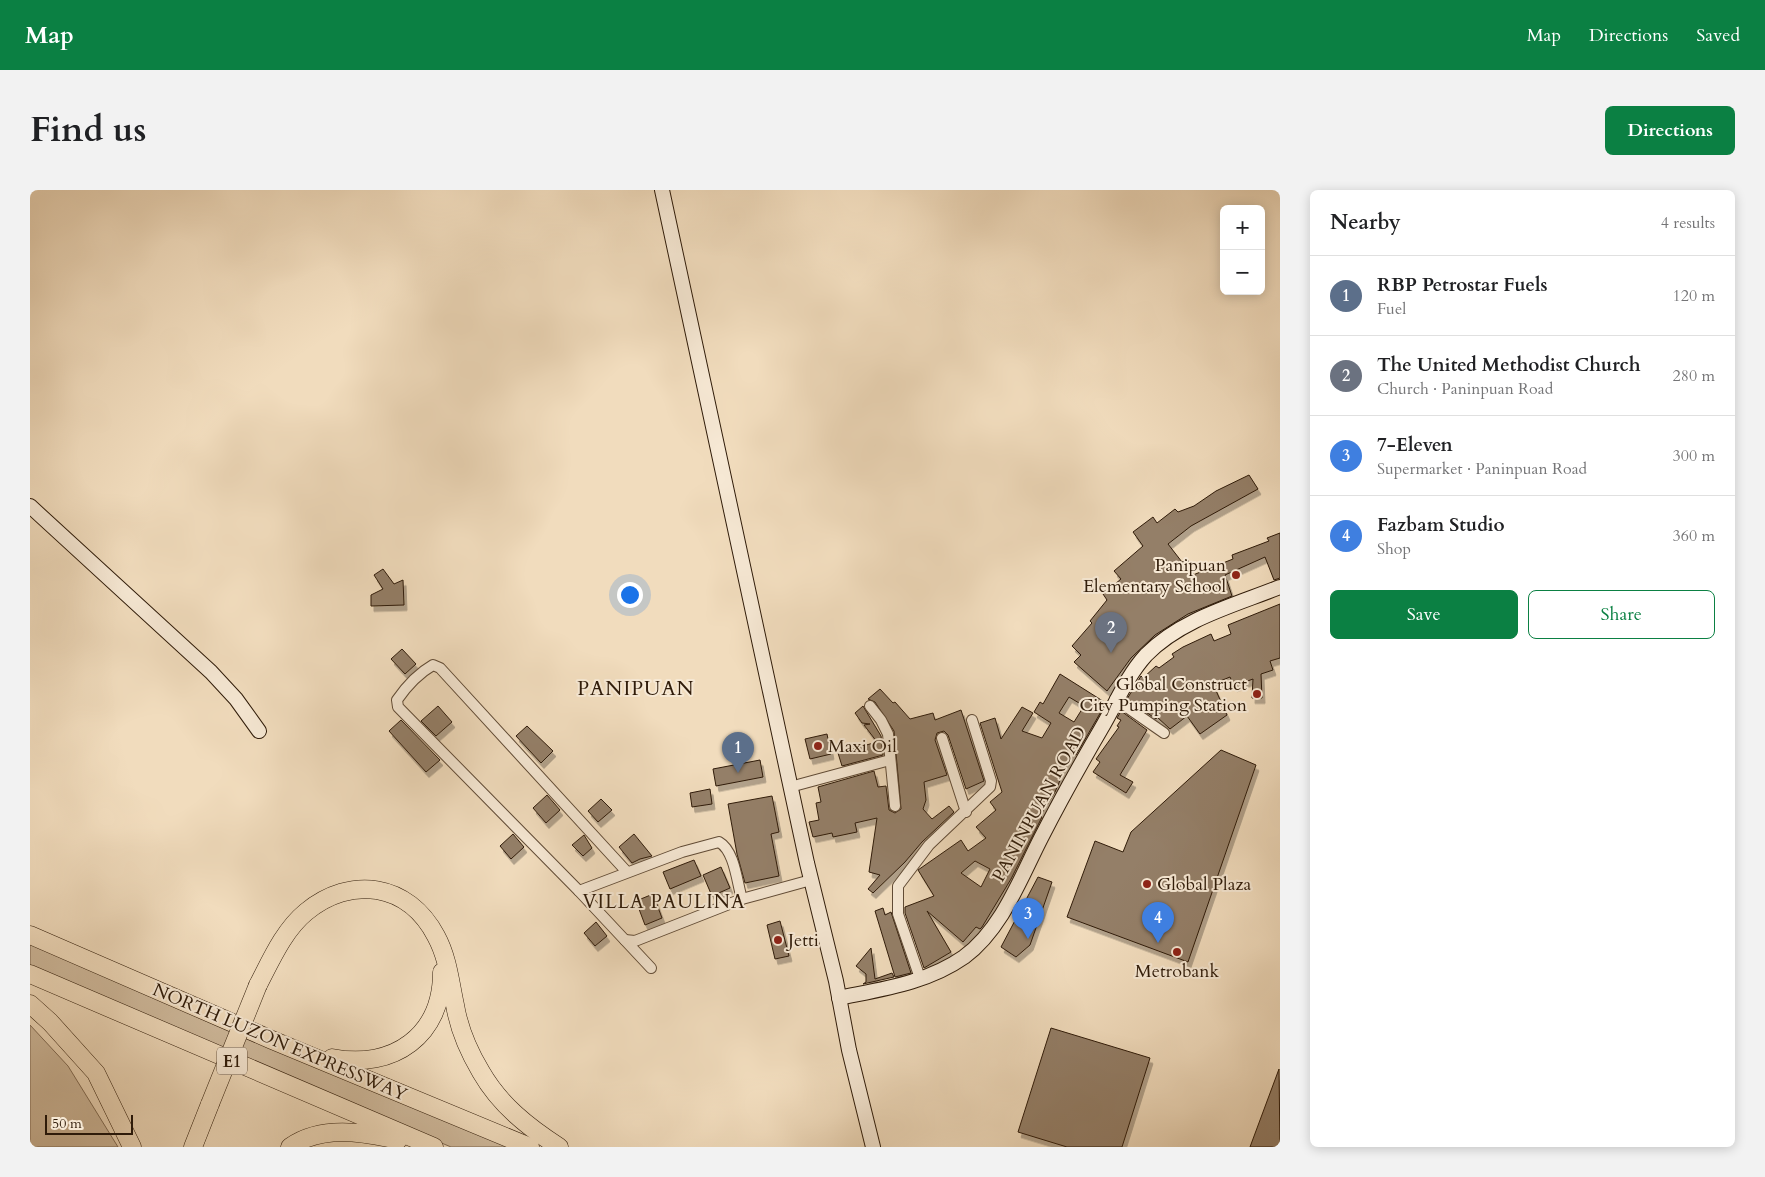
<!DOCTYPE html>
<html lang="en">
<head>
<meta charset="utf-8">
<style>
  :root { --surface:#fff; --page:#f2f2f2; --text:#202124; --muted:#757577; --line:#e0e0e0; --accent:#0b8043 }
  body { margin:0; font-family:Cardo,serif; background:var(--page); color:var(--text) }
  .controls { position:absolute; right:15px; top:15px; display:grid; overflow:hidden; border-radius:8px; box-shadow:0 2px 12px #0003 }
  .controls button { width:45px; height:45px; display:grid; place-items:center; padding:0; border:0; border-bottom:1px solid var(--line); background:var(--surface); color:var(--text); font:25px sans-serif }
  .scale { position:absolute; left:15px; bottom:12px; width:88px; box-sizing:border-box; padding-left:5px; border:2px solid #2f1b09; border-top:0; font-size:14px; line-height:18px; white-space:nowrap; color:#2f1b09; -webkit-text-stroke:4px #f6e8d4; paint-order:stroke }
  .you { position:absolute; left:599px; top:404px; width:18px; height:18px; margin:-12px; border:4px solid #fff; border-radius:50%; background:#1a73e8; box-shadow:0 0 0 8px #1a73e833 }
  .badge { display:grid; place-items:center; width:32px; height:32px; border-radius:50%; background:var(--accent); color:#fff; font-size:16px; font-weight:700 }
  .pin { position:absolute; translate:-50% -41px; filter:drop-shadow(0 1px 2px #0008) }
  .pin::after { content:''; position:absolute; top:26px; width:18px; height:15px; background:inherit; clip-path:polygon(0 0,100% 0,50% 100%) }
  .list { margin:0; padding:0; list-style:none }
  h2 { display:flex; justify-content:space-between; align-items:center; height:65px; margin:0; padding:0 20px; font-size:21px }
  h2 small { font-size:16px; font-weight:400; color:var(--muted) }
  .list li { display:grid; grid-template-columns:32px 1fr auto; gap:15px; align-items:center; box-sizing:border-box; height:80px; padding:0 20px; border-top:1px solid var(--line) }
  .list b { display:block; font-size:19px; white-space:nowrap }
  .list p { margin:0; font-size:16px; white-space:nowrap; color:var(--muted) }
  .list em { font-size:16px; font-style:normal; color:var(--muted) }
  .actions { display:flex; gap:10px; padding:15px 20px }
  .actions a { flex:1; padding:11px 0; border:1px solid var(--accent); border-radius:8px; text-align:center; font-size:18px; color:var(--accent) }
  .actions .main { background:var(--accent); color:#fff }
  .map { position:relative; flex:none; width:1250px; height:957px; overflow:hidden; border-radius:8px }
  header { display:flex; align-items:center; gap:30px; box-sizing:border-box; height:70px; padding:0 25px; background:var(--accent); color:#fff }
  header strong { font-size:24px }
  nav { display:flex; gap:28px; margin-inline-start:auto; font-size:18px }
  .intro { display:flex; align-items:center; justify-content:space-between; box-sizing:border-box; height:120px; padding:0 30px }
  h1 { margin:0; font-size:35px }
  .button { padding:12px 22px; border-radius:8px; background:var(--accent); color:#fff; font-size:18px; font-weight:700 }
  main { display:flex; gap:30px; padding:0 30px }
  aside { flex:1; background:var(--surface); border-radius:8px; box-shadow:0 2px 12px #0003 }
  .map>svg:first-child { display:block }
  .green { fill:#d0bb9e; stroke:#806b54 }
  .building { fill:#947f67; stroke:#2f1b09; fill-rule:evenodd; filter:url(#shadow) }
  .lines { fill:none; stroke-linecap:round; stroke-linejoin:round }
  .minor-casing { stroke:#604b36; stroke-width:12 }
  .secondary-casing { stroke:#2f1b09; stroke-width:16 }
  .motorway-casing { stroke:#2f1b09; stroke-width:19 }
  .minor { stroke:#f6e8d4; stroke-width:10 }
  .secondary { stroke:#f6e8d4; stroke-width:14 }
  .motorway { stroke:#f1dcbd; stroke-width:18 }
  .motorway-bridge-casing { stroke:#2f1b09; stroke-width:19; stroke-linecap:butt }
  .motorway-bridge { stroke:#f1dcbd; stroke-width:18 }
  .poi-dot { fill:#8f2418; stroke:#f6e8d4; stroke-width:2 }
  .labels { text-anchor:middle; stroke-width:4; stroke-linejoin:round; paint-order:stroke }
  .shield { fill:#f6e8d4; stroke:#6b5846; stroke-width:1 }
  .shield-label { font-size:16px; font-weight:bold; fill:#2f1b09 }
  .poi-label { font-size:18px; fill:#2f1b09; stroke:#f6e8d4; text-anchor:start }
  .street-label { font-size:18px; fill:#2f1b09; stroke:#f6e8d4 }
  .neighbourhood-label { font-size:19px; letter-spacing:1px; fill:#2f1b09; stroke:#f6e8d4 }
  .quarter-label { font-size:20px; letter-spacing:1px; fill:#2f1b09; stroke:#f6e8d4 }
</style>
</head>
<body>
<header>
<strong>Map</strong>
<nav><a>Map</a><a>Directions</a><a>Saved</a></nav>
</header>
<div class="intro"><h1>Find us</h1><a class="button">Directions</a></div>
<main>
<div class="map">
<svg width="1250" height="957" viewBox="0 0 1250 957">
  <defs>
    <filter id="shadow"><feDropShadow dx="3" dy="5.5" stdDeviation="0" flood-color="#0004"/></filter>
  </defs>
  <rect width="100%" height="100%" fill="#f1dcbd"/>
  <filter id="stains"><feTurbulence type="fractalNoise" baseFrequency=".004" numOctaves="4"/><feColorMatrix values="0 0 0 0 .2 0 0 0 0 .09 0 0 0 0 .02 0 0 0 .5 -.17"/></filter>
  <radialGradient id="worn" r=".72"><stop offset=".6" stop-color="#630" stop-opacity="0"/><stop offset="1" stop-color="#630" stop-opacity=".3"/></radialGradient>
  <g class="green">
    <path d="M0,753L484,957H421L0,778Z"/>
    <path d="M0,835L38,876L88,957H0Z"/>
  </g>
  <g class="building">
    <path d="M1219,285L1228,299L1161,336L1138,354L1152,372L1158,370L1163,385L1203,369L1202,365L1239,351L1237,348L1250,343V388L1244,390L1235,367L1195,385L1202,406L1158,424L1125,445L1101,468L1077,501L1044,472L1051,465L1042,456L1062,433L1060,431L1077,410L1073,404L1091,389L1084,381L1113,356L1103,342L1123,327L1127,333L1145,319L1148,322L1164,316L1186,301Z"/>
    <path d="M353,379L364,394L373,390L374,415L341,416V405L353,399L344,385Z"/>
    <path d="M1250,414V468L1240,471L1243,480L1231,484L1232,508H1222L1223,489L1204,496L1200,487L1183,494L1197,525L1170,544L1157,526L1140,539L1127,527L1126,529L1097,509L1111,486L1113,488L1126,476L1129,478L1144,467L1142,464L1153,457L1181,444L1184,451L1201,444L1198,435Z"/>
    <path d="M372,459L386,474L375,484L361,469Z"/>
    <path d="M1030,484L1076,513L1046,565L1042,563L1025,602L1010,626L1012,627L981,689L952,737L950,739L946,737L933,752L897,721L921,762L894,778L875,723V717L904,706L888,680L931,650L938,661L956,648L946,637L966,620L960,612L972,602L950,533L965,528L971,549L992,517L1003,523L992,541L1012,548L1021,533L1004,522L1010,512L1013,514ZM1039,507L1054,516L1044,532L1029,523ZM945,671L960,679L951,697L931,683Z"/>
    <path d="M850,499L863,513L865,512L880,529L903,523L905,530L931,520L954,591L936,599L918,545L914,541L907,543L905,550L917,585L894,592L896,610L893,619L902,629L919,616L924,622L892,652L875,672L843,703L838,699L850,685L839,682L847,628L825,633L827,642L803,647L802,643L783,647L779,632L789,630L786,613L791,612L788,597L844,581L848,597L856,596L859,620L865,623L871,619L864,541L845,512L838,509Z"/>
    <path d="M408,516L422,532L406,546L391,531Z"/>
    <path d="M833,516L851,546L853,565L812,576L808,563L847,552L834,535L840,534L832,533L825,523Z"/>
    <path d="M1091,521L1117,540L1090,585L1103,592L1096,603L1063,582L1070,572L1066,569L1089,537L1087,536L1091,530L1087,528Z"/>
    <path d="M371,530L410,570L396,582L359,541Z"/>
    <path d="M497,536L523,561L511,573L486,546Z"/>
    <path d="M797,544L801,564L780,569L775,549Z"/>
    <path d="M1191,560L1226,575L1158,772L1037,727L1065,651L1093,662L1101,642Z"/>
    <path d="M730,570L733,587L686,596L683,579Z"/>
    <path d="M680,599L682,614L662,617L660,603Z"/>
    <path d="M517,605L530,620L516,633L503,618Z"/>
    <path d="M742,606L749,642L741,644L749,686L715,693L707,664L698,614Z"/>
    <path d="M571,609L582,620L568,632L558,621Z"/>
    <path d="M483,644L494,657L481,669L470,656Z"/>
    <path d="M604,644L622,666L610,669L602,673L589,657Z"/>
    <path d="M554,645L562,658L553,666L542,655Z"/>
    <path d="M664,670L671,686L640,699L633,682Z"/>
    <path d="M691,677L700,698L682,706L673,685Z"/>
    <path d="M1008,687L1022,692L1000,755L986,767L971,757Z"/>
    <path d="M623,704L632,728L615,735L606,711Z"/>
    <path d="M853,718L855,725L861,722L881,783L865,787L845,721Z"/>
    <path d="M750,731L759,766L745,769L737,735Z"/>
    <path d="M566,732L577,746L565,756L554,743Z"/>
    <path d="M841,758L845,789L862,783L864,787L833,794L836,792V784L826,776Z"/>
    <path d="M1021,838L1120,868L1092,957H1037L988,942Z"/>
    <path d="M1249,879L1250,957H1220Z"/>
  </g>
  <g class="lines">
    <defs>
      <g id="minor">
        <path d="M1085,509L1134,543"/>
        <path d="M840,516L851,530L858,544L865,616"/>
        <path d="M912,548L936,622"/>
        <path d="M760,597L860,570"/>
        <path d="M597,682L410,478L403,475C389,483 376,497 367,510L368,517L549,701L621,778"/>
        <path d="M549,701L652,662L689,652C705,661 707,693 712,709"/>
        <path d="M595,750L605,751L712,709L781,690"/>
        <path d="M890,788L868,724V696L899,655L960,597L961,591L942,530"/>
      </g>
      <g id="secondary">
        <path d="M632,0L777,673L806,791L819,860L843,957"/>
        <path d="M0,316L181,482L206,509L229,541"/>
        <path d="M809,808C852,799 897,793 934,767C972,739 990,689 1011,648C1030,611 1050,575 1071,539C1086,514 1096,487 1116,465C1151,429 1205,415 1250,397"/>
      </g>
      <g id="motorway">
        <path d="M0,745L242,850L500,957"/>
        <path d="M0,784L404,957"/>
        <path d="M228,795C241,770 254,740 276,722C321,685 378,693 406,746C418,768 420,792 425,815C429,839 439,862 451,882C470,915 498,937 529,957"/>
        <path d="M0,814L20,832L66,883L102,957"/>
        <path d="M302,868C364,880 412,845 412,782"/>
        <path d="M163,957L180,914"/>
        <path d="M260,957C291,935 333,942 368,950"/>
      </g>
    </defs>
    <use href="#minor" class="minor-casing"/>
    <use href="#secondary" class="secondary-casing"/>
    <use href="#motorway" class="motorway-casing"/>
    <use href="#minor" class="minor"/>
    <use href="#secondary" class="secondary"/>
    <use href="#motorway" class="motorway"/>
    <defs>
      <path id="motorway-bridge" d="M180,914L228,795"/>
    </defs>
    <use href="#motorway-bridge" class="motorway-bridge-casing"/>
    <use href="#motorway-bridge" class="motorway-bridge"/>
  </g>
  <g class="poi-dot">
    <circle cx="1206" cy="385" r="5"/>
    <circle cx="1227" cy="504" r="5"/>
    <circle cx="788" cy="556" r="5"/>
    <circle cx="1117" cy="694" r="5"/>
    <circle cx="748" cy="750" r="5"/>
    <circle cx="1147" cy="762" r="5"/>
  </g>
  <g class="labels">
    <rect class="shield" x="187" y="857.5" width="30" height="27" rx="4"/>
    <g class="shield-label">
      <text x="202" y="877">E1</text>
    </g>
    <g class="poi-label">
      <text x="1196" y="381" text-anchor="end">Panipuan<tspan x="1196" dy="21">Elementary School</tspan></text>
      <text x="1217" y="500" text-anchor="end">Global Construct<tspan x="1217" dy="21">City Pumping Station</tspan></text>
      <text x="798" y="562">Maxi Oil</text>
      <text x="1127" y="700">Global Plaza</text>
      <text x="758" y="756">Jetti</text>
      <text x="1147" y="787" text-anchor="middle">Metrobank</text>
    </g>
    <g class="street-label">
      <text transform="translate(1009 614) rotate(-61)" y="6">PANINPUAN ROAD</text>
      <text transform="translate(250 852) rotate(23)" y="6">NORTH LUZON EXPRESSWAY</text>
    </g>
    <g class="neighbourhood-label">
      <text x="634" y="718">VILLA PAULINA</text>
    </g>
    <g class="quarter-label">
      <text x="606" y="505">PANIPUAN</text>
    </g>
  </g>
  <rect width="100%" height="100%" filter="url(#stains)"/>
  <rect width="100%" height="100%" fill="url(#worn)"/>
</svg>
<div class="controls">
<button>+</button>
<button>−</button>
</div>
<div class="scale">50 m</div>
<div class="you"></div>
<div class="pin badge" style="left:708px;top:583px;background:#5c6f8a">1</div>
<div class="pin badge" style="left:1081px;top:463px;background:#6b7280">2</div>
<div class="pin badge" style="left:998px;top:749px;background:#3f7fe0">3</div>
<div class="pin badge" style="left:1128px;top:753px;background:#3f7fe0">4</div>
</div>
<aside>
<h2>Nearby<small>4 results</small></h2>
<ul class="list">
<li><span class="badge" style="background:#5c6f8a">1</span><div><b>RBP Petrostar Fuels</b><p>Fuel</p></div><em>120 m</em></li>
<li><span class="badge" style="background:#6b7280">2</span><div><b>The United Methodist Church</b><p>Church · Paninpuan Road</p></div><em>280 m</em></li>
<li><span class="badge" style="background:#3f7fe0">3</span><div><b>7-Eleven</b><p>Supermarket · Paninpuan Road</p></div><em>300 m</em></li>
<li><span class="badge" style="background:#3f7fe0">4</span><div><b>Fazbam Studio</b><p>Shop</p></div><em>360 m</em></li>
</ul>
<div class="actions"><a class="main">Save</a><a>Share</a></div>
</aside>
</main>
</body>
</html>
